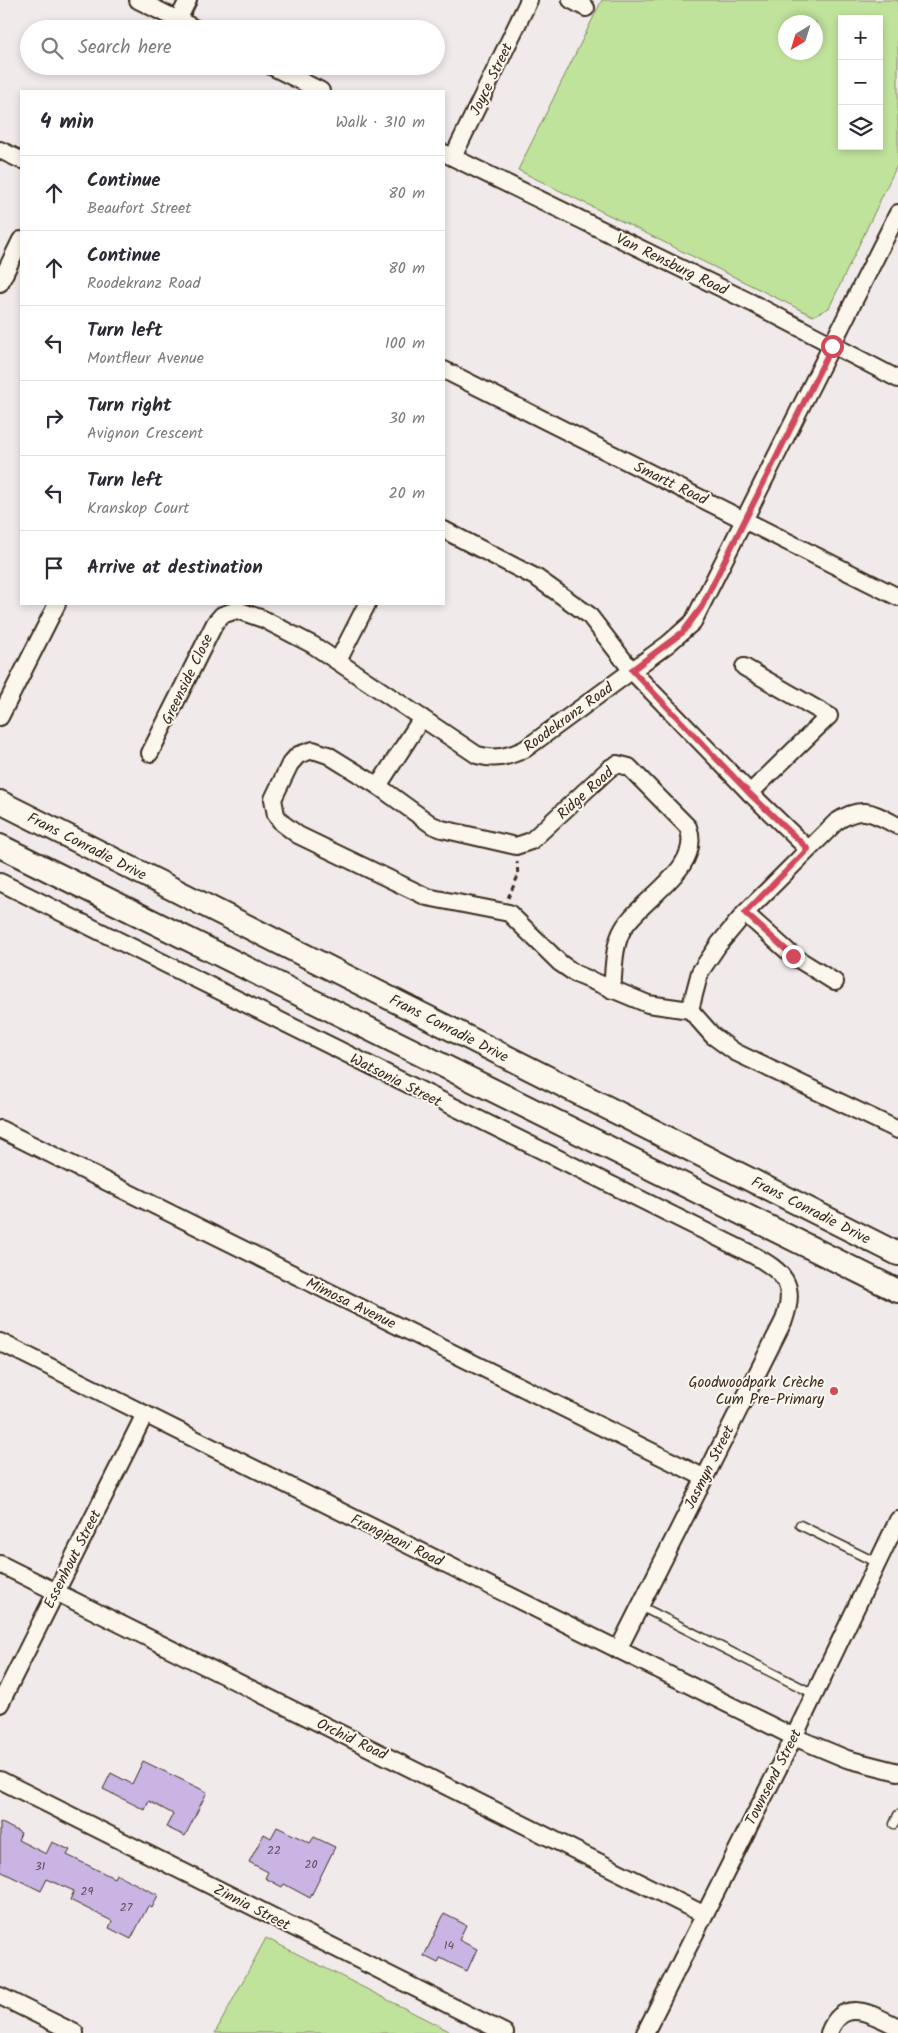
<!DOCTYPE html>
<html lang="en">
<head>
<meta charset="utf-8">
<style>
  :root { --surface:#fff; --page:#f7f7f7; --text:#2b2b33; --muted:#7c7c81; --line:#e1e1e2 }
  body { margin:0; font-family:Kalam,sans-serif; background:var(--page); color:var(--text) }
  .controls { position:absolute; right:15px; top:15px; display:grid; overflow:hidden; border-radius:0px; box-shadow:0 2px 8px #0003 }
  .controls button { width:45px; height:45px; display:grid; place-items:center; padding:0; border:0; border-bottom:1px solid var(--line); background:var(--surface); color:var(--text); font:25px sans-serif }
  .compass { position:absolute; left:778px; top:15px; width:45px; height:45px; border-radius:50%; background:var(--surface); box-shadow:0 2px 8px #0003; rotate:218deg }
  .stop { position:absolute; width:15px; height:15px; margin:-11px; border:4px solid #d1495b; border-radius:50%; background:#fff }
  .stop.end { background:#d1495b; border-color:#fff; box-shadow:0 1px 5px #0008 }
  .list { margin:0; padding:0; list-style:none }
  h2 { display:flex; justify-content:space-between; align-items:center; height:65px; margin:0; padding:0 20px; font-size:21px }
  h2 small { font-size:16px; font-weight:400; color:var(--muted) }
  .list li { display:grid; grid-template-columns:32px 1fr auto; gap:15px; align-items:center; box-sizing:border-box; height:75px; padding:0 20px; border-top:1px solid var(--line) }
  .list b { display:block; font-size:19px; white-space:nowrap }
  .list p { margin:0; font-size:16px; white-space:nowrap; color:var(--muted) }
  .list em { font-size:16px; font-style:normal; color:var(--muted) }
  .icon { flex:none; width:28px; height:28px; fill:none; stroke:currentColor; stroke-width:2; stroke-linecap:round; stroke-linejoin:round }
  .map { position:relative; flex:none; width:898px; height:2033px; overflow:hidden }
  .search { position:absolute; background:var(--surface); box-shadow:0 2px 8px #0003; left:20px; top:20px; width:425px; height:55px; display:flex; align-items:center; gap:12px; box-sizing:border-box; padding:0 18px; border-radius:28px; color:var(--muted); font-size:19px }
  .panel { position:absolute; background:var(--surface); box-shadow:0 2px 8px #0003; left:20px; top:90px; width:425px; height:515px; border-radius:0px }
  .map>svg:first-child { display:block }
  .green { fill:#c0e39c; stroke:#7e865d; fill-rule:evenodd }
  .building { fill:#c9b4e4; stroke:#3b2a1e }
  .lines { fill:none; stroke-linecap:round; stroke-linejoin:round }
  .lane-casing { stroke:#3b2a1e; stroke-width:11 }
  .street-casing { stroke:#3b2a1e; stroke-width:20 }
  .secondary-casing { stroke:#3b2a1e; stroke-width:26 }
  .path { stroke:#3b2a1e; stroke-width:3; stroke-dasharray:5 4; stroke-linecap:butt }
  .lane { stroke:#fbf7ec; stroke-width:8 }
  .street { stroke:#fbf7ec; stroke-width:16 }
  .secondary { stroke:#fbf7ec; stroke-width:22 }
  .route { stroke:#d1495b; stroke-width:6 }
  .poi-dot { fill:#d1495b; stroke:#fbf7ec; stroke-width:2 }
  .labels { text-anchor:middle; stroke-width:4; stroke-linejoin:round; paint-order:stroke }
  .number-label { font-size:12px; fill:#5e4c50 }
  .street-label { font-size:15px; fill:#3b2a1e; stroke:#fbf7ec }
  .poi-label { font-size:15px; fill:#3b2a1e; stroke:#fbf7ec; text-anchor:end }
</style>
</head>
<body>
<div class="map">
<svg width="898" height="2033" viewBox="0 0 898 2033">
  <rect width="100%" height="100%" fill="#f1eaea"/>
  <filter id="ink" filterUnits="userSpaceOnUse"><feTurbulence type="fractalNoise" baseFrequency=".02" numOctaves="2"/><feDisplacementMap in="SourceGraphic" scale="10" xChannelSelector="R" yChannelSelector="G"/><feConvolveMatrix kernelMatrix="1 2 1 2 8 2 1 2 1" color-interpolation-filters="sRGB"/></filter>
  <g filter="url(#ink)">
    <g class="green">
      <path d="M602,0H898V163L829,308L813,316L518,170ZM842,19H879V146H842ZM786,22H816V52H786Z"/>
      <path d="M266,1938L453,2033H215Z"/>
    </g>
    <g class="building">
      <path d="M143,1761L207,1792L185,1836L166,1827L173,1814L149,1801L145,1810L103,1789L111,1773L132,1784Z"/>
      <path d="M0,1822L21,1833L18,1840L46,1854L52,1842L70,1850L67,1855L114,1878L116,1874L158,1895L152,1908L148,1906L131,1939L109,1928L112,1921L70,1900L74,1891L47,1879L41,1891L0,1871Z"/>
      <path d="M277,1827L310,1843L314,1837L335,1847L310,1898L284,1884L282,1887L265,1878L268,1872L249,1862L264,1834L271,1838Z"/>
      <path d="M444,1914L466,1925L459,1940L477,1949L467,1971L440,1958L438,1963L424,1956Z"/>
    </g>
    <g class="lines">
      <defs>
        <g id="lane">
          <path d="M800,1525L877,1563"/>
          <path d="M640,1606L814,1694"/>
          <path d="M894,1824L898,1815"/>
        </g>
        <g id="street">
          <path d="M138,0L196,29"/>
          <path d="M571,0L586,8"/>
          <path d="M178,20L188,0"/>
          <path d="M271,66L321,91"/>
          <path d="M0,150L21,160"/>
          <path d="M444,153L752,303L898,379"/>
          <path d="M453,157L529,0"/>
          <path d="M0,283L21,240"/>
          <path d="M444,370L898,597"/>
          <path d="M444,530L537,578L589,615L632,671L750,793L808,849"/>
          <path d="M338,661L367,604"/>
          <path d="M744,667L829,716L750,793"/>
          <path d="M0,717L57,604"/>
          <path d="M150,753L215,623L222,615L237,610L263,619L313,645L477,755C495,760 508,757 525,749L668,644L693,622L898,213"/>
          <path d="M378,786L422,718"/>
          <path d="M0,882L753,1255C784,1272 797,1284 784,1320L618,1650"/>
          <path d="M745,913L793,956L835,982"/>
          <path d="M612,990C614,971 613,946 623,929C641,898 704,868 688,827L629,767L617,764L610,768L531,841L516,846L442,829L432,825L378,786L328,755L313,750L298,755L290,764L273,799L276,815L282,823L298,835L427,897L509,913L560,963L576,974L648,1004L690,1010L713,1036L735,1052L898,1130"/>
          <path d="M690,1010L700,972L719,944L745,913L836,822C862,804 873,813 898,826"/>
          <path d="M0,1129L703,1477"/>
          <path d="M0,1342L794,1737L847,1759L898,1772"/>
          <path d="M0,1564L703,1914"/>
          <path d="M0,1704L145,1414"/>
          <path d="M0,1780L505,2033"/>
          <path d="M0,1996L75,2033"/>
          <path d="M645,2033L794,1737L898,1520"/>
          <path d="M829,2033C843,1995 873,2015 898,2027"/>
        </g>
        <g id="secondary">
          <path d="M0,802L898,1254"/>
          <path d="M0,846L898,1291"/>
        </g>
      </defs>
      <use href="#lane" class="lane-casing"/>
      <use href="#street" class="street-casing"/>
      <use href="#secondary" class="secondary-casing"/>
      <path class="path" d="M508,898L518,876L517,862"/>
      <use href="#lane" class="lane"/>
      <use href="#street" class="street"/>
      <use href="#secondary" class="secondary"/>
    </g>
  </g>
  <g class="lines" filter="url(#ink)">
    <path class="route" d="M793,956L745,913L808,849L750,794L632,670L683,632L701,608L832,346"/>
  </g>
  <circle class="poi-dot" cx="834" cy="1391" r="5"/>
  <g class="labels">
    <g class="number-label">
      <text x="274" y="1854">22</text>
      <text x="311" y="1868">20</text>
      <text x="40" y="1870">31</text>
      <text x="87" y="1895">29</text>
      <text x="126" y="1911">27</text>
      <text x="449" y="1949">14</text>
    </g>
    <g class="street-label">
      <text transform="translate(491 79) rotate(-64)" y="5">Joyce Street</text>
      <text transform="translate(672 264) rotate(26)" y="5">Van Rensburg Road</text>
      <text transform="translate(671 483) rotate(26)" y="5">Smartt Road</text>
      <text transform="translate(187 679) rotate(-64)" y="5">Greenside Close</text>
      <text transform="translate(568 717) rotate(-36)" y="5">Roodekranz Road</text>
      <text transform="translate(585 793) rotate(-42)" y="5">Ridge Road</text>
      <text transform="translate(87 846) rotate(27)" y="5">Frans Conradie Drive</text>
      <text transform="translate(449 1028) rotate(27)" y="5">Frans Conradie Drive</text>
      <text transform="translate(396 1080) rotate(27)" y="5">Watsonia Street</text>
      <text transform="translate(811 1210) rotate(27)" y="5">Frans Conradie Drive</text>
      <text transform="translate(351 1303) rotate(26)" y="5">Mimosa Avenue</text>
      <text transform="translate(709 1467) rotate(-63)" y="5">Jasmyn Street</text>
      <text transform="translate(397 1540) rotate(26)" y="5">Frangipani Road</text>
      <text transform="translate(72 1559) rotate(-63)" y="5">Essenhout Street</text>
      <text transform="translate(352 1739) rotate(26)" y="5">Orchid Road</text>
      <text transform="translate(773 1777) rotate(-63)" y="5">Townsend Street</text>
      <text transform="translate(252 1907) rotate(27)" y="5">Zinnia Street</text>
    </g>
    <g class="poi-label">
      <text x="824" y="1387">Goodwoodpark Crèche<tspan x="824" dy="17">Cum Pre-Primary</tspan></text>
    </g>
  </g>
</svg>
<div class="controls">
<button>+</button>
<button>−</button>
<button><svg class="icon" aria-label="layers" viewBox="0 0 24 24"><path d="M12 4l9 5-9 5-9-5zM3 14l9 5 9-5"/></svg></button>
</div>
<svg class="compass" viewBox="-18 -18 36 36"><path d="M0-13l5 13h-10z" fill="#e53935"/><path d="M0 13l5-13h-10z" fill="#7c7c81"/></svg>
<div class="stop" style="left:832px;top:346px"></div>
<div class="stop end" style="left:793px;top:956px"></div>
<div class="search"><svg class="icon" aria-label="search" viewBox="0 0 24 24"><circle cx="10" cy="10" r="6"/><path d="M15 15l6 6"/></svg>Search here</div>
<section class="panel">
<h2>4 min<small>Walk · 310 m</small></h2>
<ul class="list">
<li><svg class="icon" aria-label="ahead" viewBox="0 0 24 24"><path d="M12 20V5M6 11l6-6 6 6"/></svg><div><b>Continue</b><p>Beaufort Street</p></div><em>80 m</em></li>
<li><svg class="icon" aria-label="ahead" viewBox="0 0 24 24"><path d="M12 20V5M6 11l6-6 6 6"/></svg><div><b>Continue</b><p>Roodekranz Road</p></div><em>80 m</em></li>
<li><svg class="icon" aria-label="left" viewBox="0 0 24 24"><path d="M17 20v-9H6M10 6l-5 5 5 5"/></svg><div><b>Turn left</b><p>Montfleur Avenue</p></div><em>100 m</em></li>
<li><svg class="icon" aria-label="right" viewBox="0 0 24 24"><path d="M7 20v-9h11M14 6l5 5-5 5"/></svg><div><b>Turn right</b><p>Avignon Crescent</p></div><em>30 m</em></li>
<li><svg class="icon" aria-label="left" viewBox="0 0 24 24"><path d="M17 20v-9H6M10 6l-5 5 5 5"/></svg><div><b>Turn left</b><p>Kranskop Court</p></div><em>20 m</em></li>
<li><svg class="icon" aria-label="arrive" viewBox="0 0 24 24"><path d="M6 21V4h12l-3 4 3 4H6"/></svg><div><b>Arrive at destination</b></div></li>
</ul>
</section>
</div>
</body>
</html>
